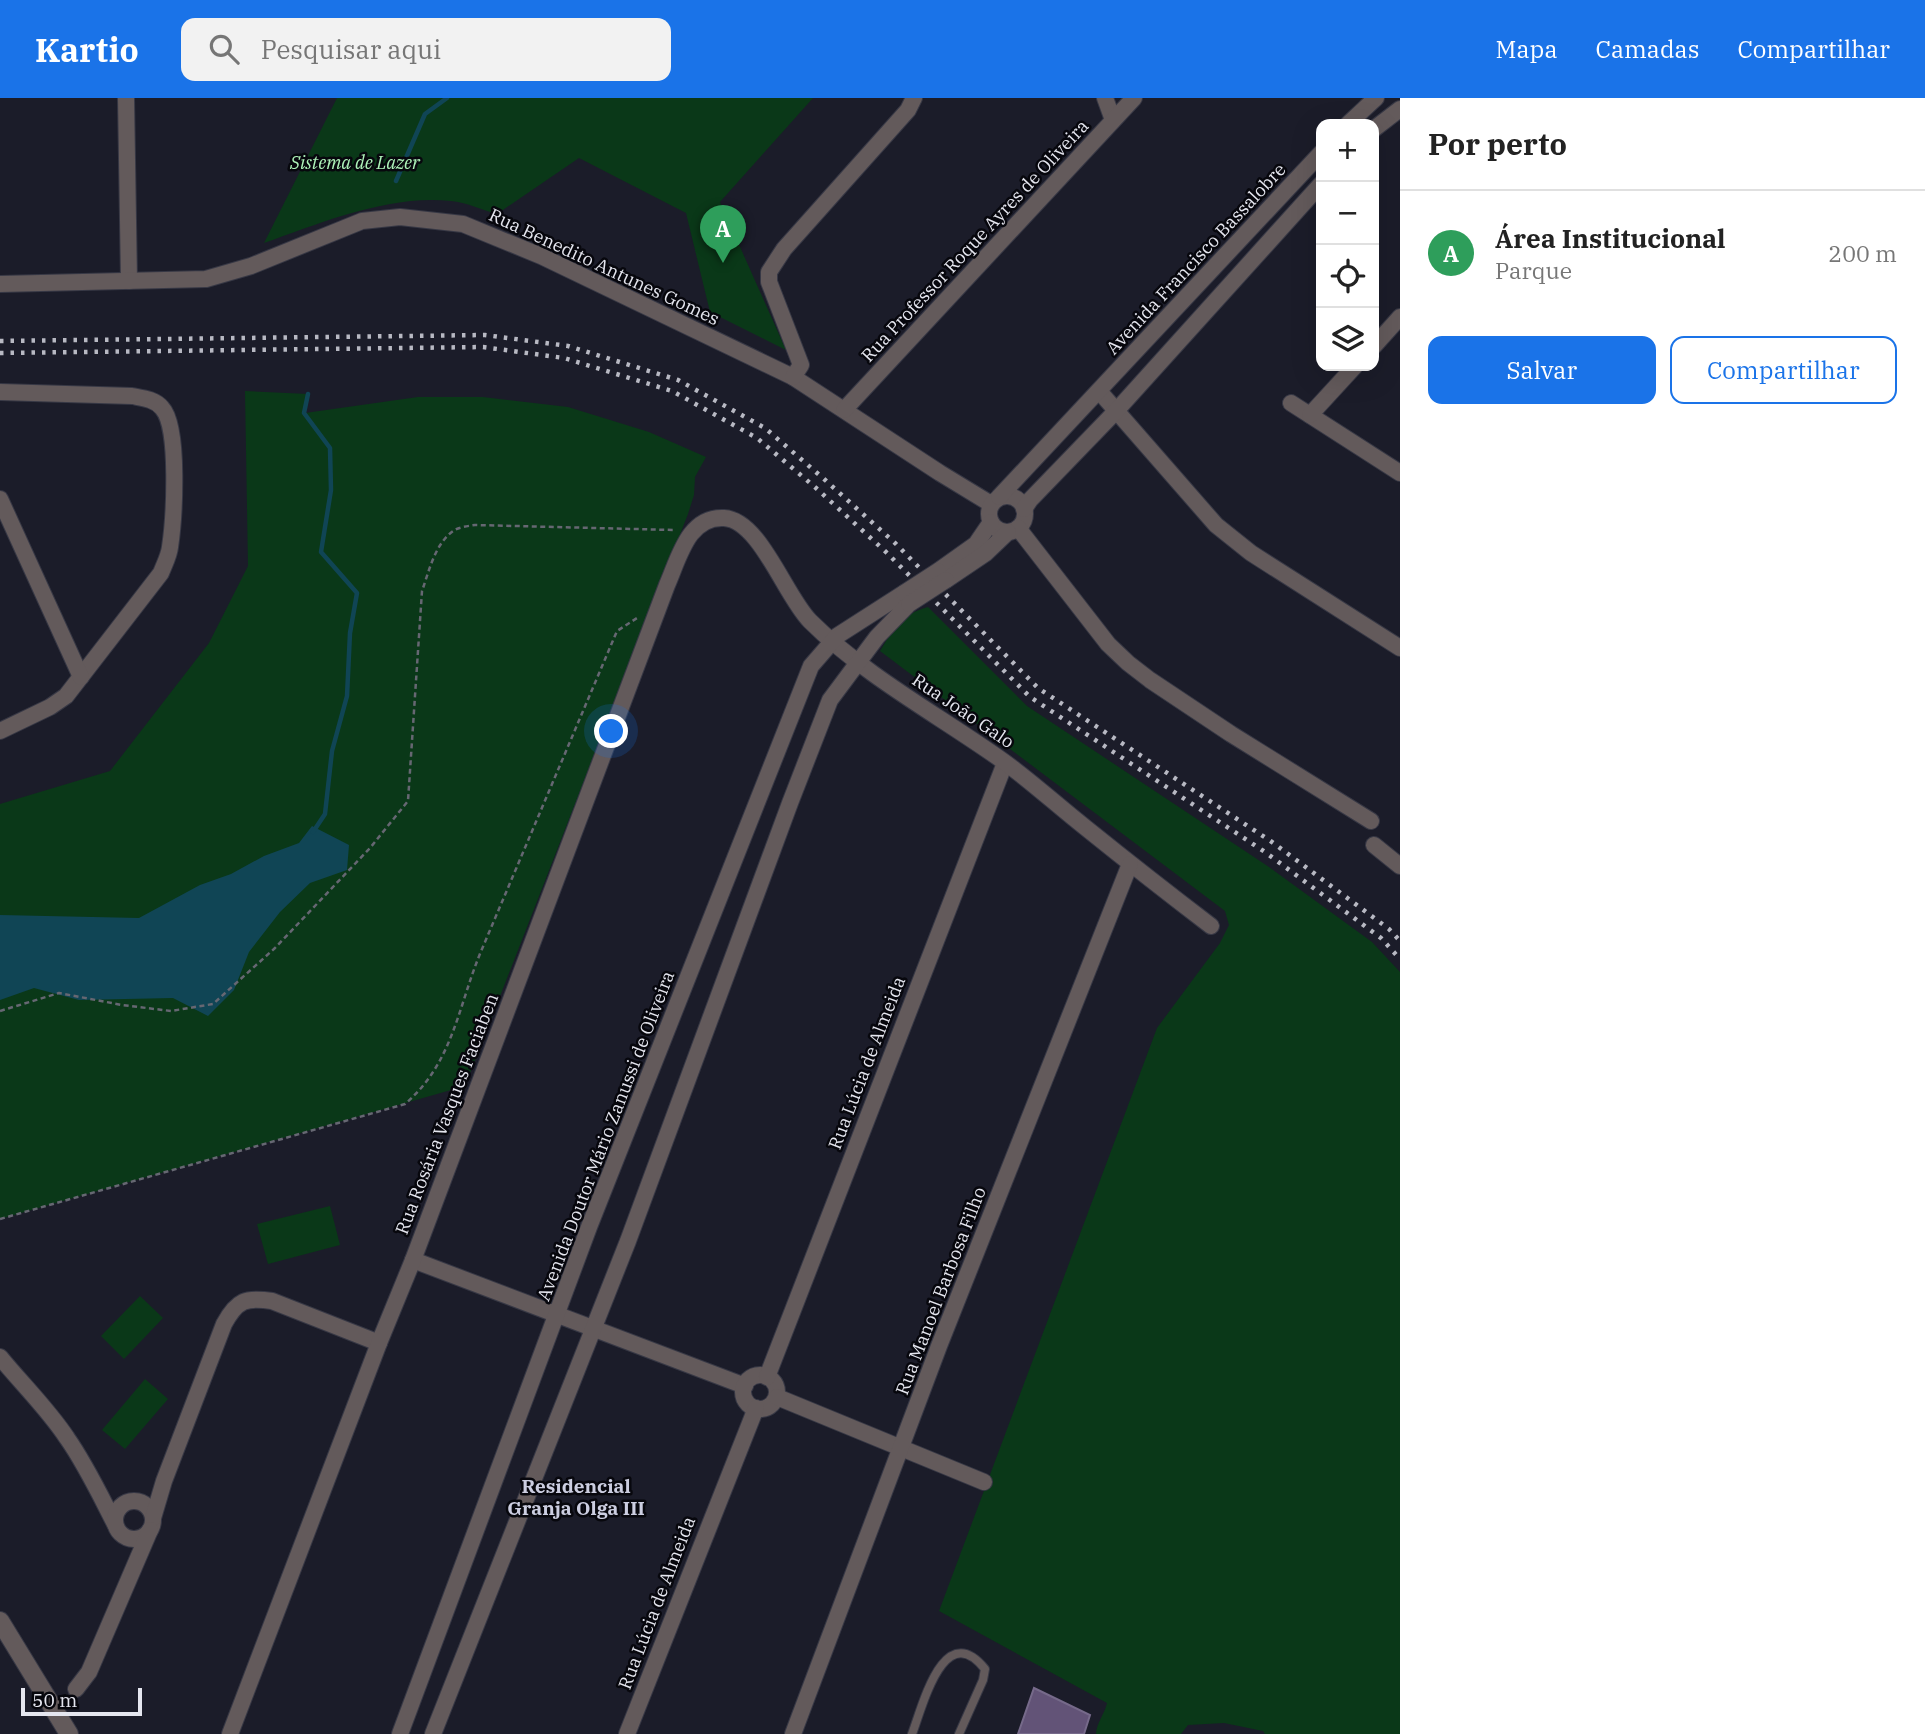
<!DOCTYPE html>
<html lang="pt">
<head>
<meta charset="utf-8">
<style>
  :root { --surface:#fff; --page:#f2f2f2; --text:#222; --muted:#767676; --line:#e0e0e0; --accent:#1a73e8 }
  body { margin:0; font-family:"IBM Plex Serif",serif; background:var(--page); color:var(--text) }
  .controls { position:absolute; right:21px; top:21px; display:grid; overflow:hidden; border-radius:14px; box-shadow:0 7px 28px #0002 }
  .controls button { width:63px; height:63px; display:grid; place-items:center; padding:0; border:0; border-bottom:2px solid var(--line); background:var(--surface); color:var(--text); font:35px sans-serif }
  .scale { position:absolute; left:21px; bottom:18px; width:121px; box-sizing:border-box; padding-left:7px; border:4px solid #e5e6ef; border-top:0; font-size:19px; line-height:24px; white-space:nowrap; color:#e5e6ef; -webkit-text-stroke:5px #07070d; paint-order:stroke }
  .you { position:absolute; left:612px; top:634px; width:24px; height:24px; margin:-18px; border:5px solid #fff; border-radius:50%; background:#1a73e8; box-shadow:0 0 0 10px #1a73e833 }
  .badge { display:grid; place-items:center; width:46px; height:46px; border-radius:50%; background:var(--accent); color:#fff; font-size:23px; font-weight:700 }
  .pin { position:absolute; translate:-50% -58px; filter:drop-shadow(0 2px 4px #0008) }
  .pin::after { content:''; position:absolute; top:37px; width:24px; height:21px; background:inherit; clip-path:polygon(0 0,100% 0,50% 100%) }
  .list { margin:0; padding:0; list-style:none }
  h2 { display:flex; justify-content:space-between; align-items:center; height:91px; margin:0; padding:0 28px; font-size:30px }
  h2 small { font-size:23px; font-weight:400; color:var(--muted) }
  .list li { display:grid; grid-template-columns:46px 1fr auto; gap:21px; align-items:center; box-sizing:border-box; height:126px; padding:0 28px; border-top:2px solid var(--line) }
  .list b { display:block; font-size:26px; white-space:nowrap }
  .list p { margin:0; font-size:23px; white-space:nowrap; color:var(--muted) }
  .list em { font-size:23px; font-style:normal; color:var(--muted) }
  .actions { display:flex; gap:14px; padding:21px 28px }
  .actions a { flex:1; padding:16px 0; border:2px solid var(--accent); border-radius:14px; text-align:center; font-size:24px; color:var(--accent) }
  .actions .main { background:var(--accent); color:#fff }
  .icon { flex:none; width:38px; height:38px; fill:none; stroke:currentColor; stroke-width:2; stroke-linecap:round; stroke-linejoin:round }
  .map { position:relative; flex:none; width:1400px; height:1636px; overflow:hidden }
  header { display:flex; align-items:center; gap:42px; box-sizing:border-box; height:98px; padding:0 35px; background:var(--accent); color:#fff }
  header strong { font-size:33px }
  nav { display:flex; gap:38px; margin-inline-start:auto; font-size:24px }
  .search { width:490px; height:63px; background:var(--page); display:flex; align-items:center; gap:18px; box-sizing:border-box; padding:0 24px; border-radius:14px; color:var(--muted); font-size:26px }
  main { display:flex }
  aside { flex:1; background:var(--surface) }
  .map>svg:first-child { display:block }
  .green { fill:#0a3818 }
  .water { fill:#104555 }
  .lines { fill:none; stroke-linecap:round; stroke-linejoin:round }
  .stream { stroke:#104555; stroke-width:4.5 }
  .building { fill:#625377; stroke:#766a8a; stroke-width:2 }
  .service-casing { stroke:#373845; stroke-width:10 }
  .minor-casing { stroke:#373845; stroke-width:18 }
  .tertiary-casing { stroke:#373845; stroke-width:20 }
  .path { stroke:#666772; stroke-width:2.5; stroke-dasharray:5 3.5; stroke-linecap:butt }
  .service { stroke:#635a5b; stroke-width:8 }
  .minor { stroke:#635a5b; stroke-width:16 }
  .tertiary { stroke:#635a5b; stroke-width:18 }
  .rail { stroke:#b8b9c3; stroke-width:4.5; stroke-dasharray:3.5 7; stroke-linecap:butt }
  .minor-bridge-casing { stroke:#373845; stroke-width:18; stroke-linecap:butt }
  .minor-bridge { stroke:#635a5b; stroke-width:16 }
  .labels { text-anchor:middle; stroke-width:5; stroke-linejoin:round; paint-order:stroke }
  .park-label { font-size:18px; font-style:italic; fill:#aef3b9; stroke:#07070d }
  .street-label { font-size:18px; fill:#e5e6ef; stroke:#07070d }
  .neighbourhood-label { font-size:19px; font-weight:bold; fill:#cccee1; stroke:#07070d }
</style>
</head>
<body>
<header>
<strong>Kartio</strong>
<div class="search"><svg class="icon" aria-label="search" viewBox="0 0 24 24"><circle cx="10" cy="10" r="6"/><path d="M15 15l6 6"/></svg>Pesquisar aqui</div>
<nav><a>Mapa</a><a>Camadas</a><a>Compartilhar</a></nav>
</header>
<main>
<div class="map">
<svg width="1400" height="1636" viewBox="0 0 1400 1636">
  <rect width="100%" height="100%" fill="#1b1c29"/>
  <g class="green">
    <path d="M337,0H813L720,104L786,252L710,214L686,115L579,60L497,116C482,112 466,104 451,103C390,96 320,125 264,145Z"/>
    <path d="M245,293L308,296L305,315L418,299H483L568,309L649,334L706,359L695,379L694,397L688,416L465,988L0,1121V706L110,673L209,545L248,468Z"/>
    <path d="M928,509L1027,608L1269,769L1372,844L1400,874V1636H1265L1263,1633L1224,1625L1188,1627L1181,1636H1096C1096,1626 1105,1615 1107,1605L939,1513L1157,930L1220,845L1229,827L1225,813L880,553C895,529 900,517 928,509Z"/>
    <path d="M330,1108L340,1147L268,1166L257,1126Z"/>
    <path d="M140,1198L163,1220L124,1261L101,1238Z"/>
    <path d="M145,1281L168,1301L125,1351L102,1332Z"/>
  </g>
  <path class="water" d="M312,728L349,747L347,772L310,785L280,814L249,854L234,892L208,918L173,900L79,902L34,890L0,902V817L139,820L200,787L231,776L264,758L299,745Z"/>
  <g class="lines">
    <g class="stream">
      <path d="M396,83L425,16L447,0"/>
      <path d="M308,296L304,315L330,350L331,392L321,454L357,495L350,535L347,598L332,653L325,716L313,734"/>
    </g>
  </g>
  <path class="building" d="M1034,1590L1090,1617L1084,1636H1018Z"/>
  <g class="lines">
    <defs>
      <path id="service" d="M912,1636C923,1607 944,1520 985,1571L983,1582L959,1636"/>
      <g id="minor">
        <path d="M126,0L129,183"/>
        <path d="M1105,0L1113,22"/>
        <path d="M1348,26L1376,0"/>
        <path d="M1374,31L1400,11"/>
        <path d="M0,186L206,181L251,168L362,123L400,119L463,126L541,158L793,279L940,375L991,406"/>
        <path d="M1374,248L1400,219"/>
        <path d="M793,279L801,267L769,184V174L784,151L908,12L914,0"/>
        <path d="M1099,293L1216,427L1251,455L1400,550"/>
        <path d="M0,294L132,298C142,300 155,301 162,310C180,329 174,422 170,449C169,458 164,467 161,475L66,598L50,609L0,633"/>
        <path d="M1291,305L1400,375"/>
        <path d="M844,312L1134,0"/>
        <path d="M1310,317L1355,268"/>
        <circle cx="1007" cy="416" r="18"/>
        <path d="M999,399L1321,55"/>
        <path d="M0,401L81,579"/>
        <path d="M1024,411L1030,402L1117,312L1321,86"/>
        <path d="M1018,430L1108,546L1128,565L1150,582L1231,636L1371,723"/>
        <path d="M938,473L976,446L991,424"/>
        <path d="M946,482L986,455L1008,434"/>
        <path d="M1374,747L1400,768"/>
        <path d="M413,1162L745,1288"/>
        <path d="M0,1259C22,1286 48,1311 67,1340C86,1367 100,1397 115,1426"/>
        <circle cx="760" cy="1294" r="17"/>
        <path d="M767,1279L1005,665"/>
        <path d="M777,1299L984,1384"/>
        <circle cx="134" cy="1422" r="19"/>
        <path d="M153,1420L164,1383L224,1226C237,1202 246,1199 272,1203L379,1245"/>
        <path d="M76,1591L89,1574L150,1432"/>
        <path d="M230,1636L379,1245L413,1162L667,487C679,460 688,418 724,420C760,422 785,498 810,523C865,578 940,618 1003,663C1032,684 1058,708 1086,730C1127,763 1169,796 1211,828"/>
        <path d="M400,1636L589,1129L811,568L837,538L904,495"/>
        <path d="M433,1636L628,1143L790,705L830,602L877,539L909,506"/>
        <path d="M627,1636L756,1310"/>
        <path d="M793,1636L939,1248L1130,766"/>
      </g>
      <path id="tertiary" d="M0,1523L69,1636"/>
    </defs>
    <use href="#service" class="service-casing"/>
    <use href="#minor" class="minor-casing"/>
    <use href="#tertiary" class="tertiary-casing"/>
    <g class="path">
      <path d="M0,913L59,895L122,907L171,913L213,906L275,850L370,750L408,703L422,493C429,473 435,446 453,433C459,429 468,428 475,427L674,432"/>
      <path d="M0,1121L405,1006C454,964 458,907 482,851C527,745 572,639 617,533L637,520"/>
    </g>
    <use href="#service" class="service"/>
    <use href="#minor" class="minor"/>
    <use href="#tertiary" class="tertiary"/>
    <g class="rail">
      <path d="M0,243L485,237L568,248L678,282L765,330L824,381L895,445L1038,590L1272,744L1389,831L1400,843"/>
      <path d="M0,255L483,249L564,260L672,293L757,340L816,390L886,454L1030,599L1265,754L1381,840L1400,861"/>
    </g>
    <defs>
      <g id="minor-bridge">
        <path d="M904,495L938,473"/>
        <path d="M909,506L946,482"/>
      </g>
    </defs>
    <use href="#minor-bridge" class="minor-bridge-casing"/>
    <use href="#minor-bridge" class="minor-bridge"/>
  </g>
  <g class="labels">
    <g class="park-label">
      <text x="355" y="71">Sistema de Lazer</text>
    </g>
    <g class="street-label">
      <text transform="translate(975 143) rotate(-47)" y="6">Rua Professor Roque Ayres de Oliveira</text>
      <text transform="translate(1196 161) rotate(-47)" y="6">Avenida Francisco Bassalobre</text>
      <text transform="translate(604 169) rotate(25)" y="6">Rua Benedito Antunes Gomes</text>
      <text transform="translate(963 613) rotate(34)" y="6">Rua João Galo</text>
      <text transform="translate(867 965) rotate(-69)" y="6">Rua Lúcia de Almeida</text>
      <text transform="translate(447 1016) rotate(-69)" y="6">Rua Rosária Vasques Faciaben</text>
      <text transform="translate(606 1038) rotate(-69)" y="6">Avenida Doutor Mário Zanussi de Oliveira</text>
      <text transform="translate(941 1193) rotate(-69)" y="6">Rua Manoel Barbosa Filho</text>
      <text transform="translate(657 1505) rotate(-69)" y="6">Rua Lúcia de Almeida</text>
    </g>
    <g class="neighbourhood-label">
      <text x="576" y="1395">Residencial<tspan x="576" dy="22">Granja Olga III</tspan></text>
    </g>
  </g>
</svg>
<div class="controls">
<button>+</button>
<button>−</button>
<button><svg class="icon" aria-label="locate" viewBox="0 0 24 24"><circle cx="12" cy="12" r="6"/><path d="M12 2v4M12 18v4M2 12h4M18 12h4"/></svg></button>
<button><svg class="icon" aria-label="layers" viewBox="0 0 24 24"><path d="M12 4l9 5-9 5-9-5zM3 14l9 5 9-5"/></svg></button>
</div>
<div class="scale">50 m</div>
<div class="you"></div>
<div class="pin badge" style="left:723px;top:165px;background:#2e9e5b">A</div>
</div>
<aside>
<h2>Por perto<small></small></h2>
<ul class="list">
<li><span class="badge" style="background:#2e9e5b">A</span><div><b>Área Institucional</b><p>Parque</p></div><em>200 m</em></li>
</ul>
<div class="actions"><a class="main">Salvar</a><a>Compartilhar</a></div>
</aside>
</main>
</body>
</html>
